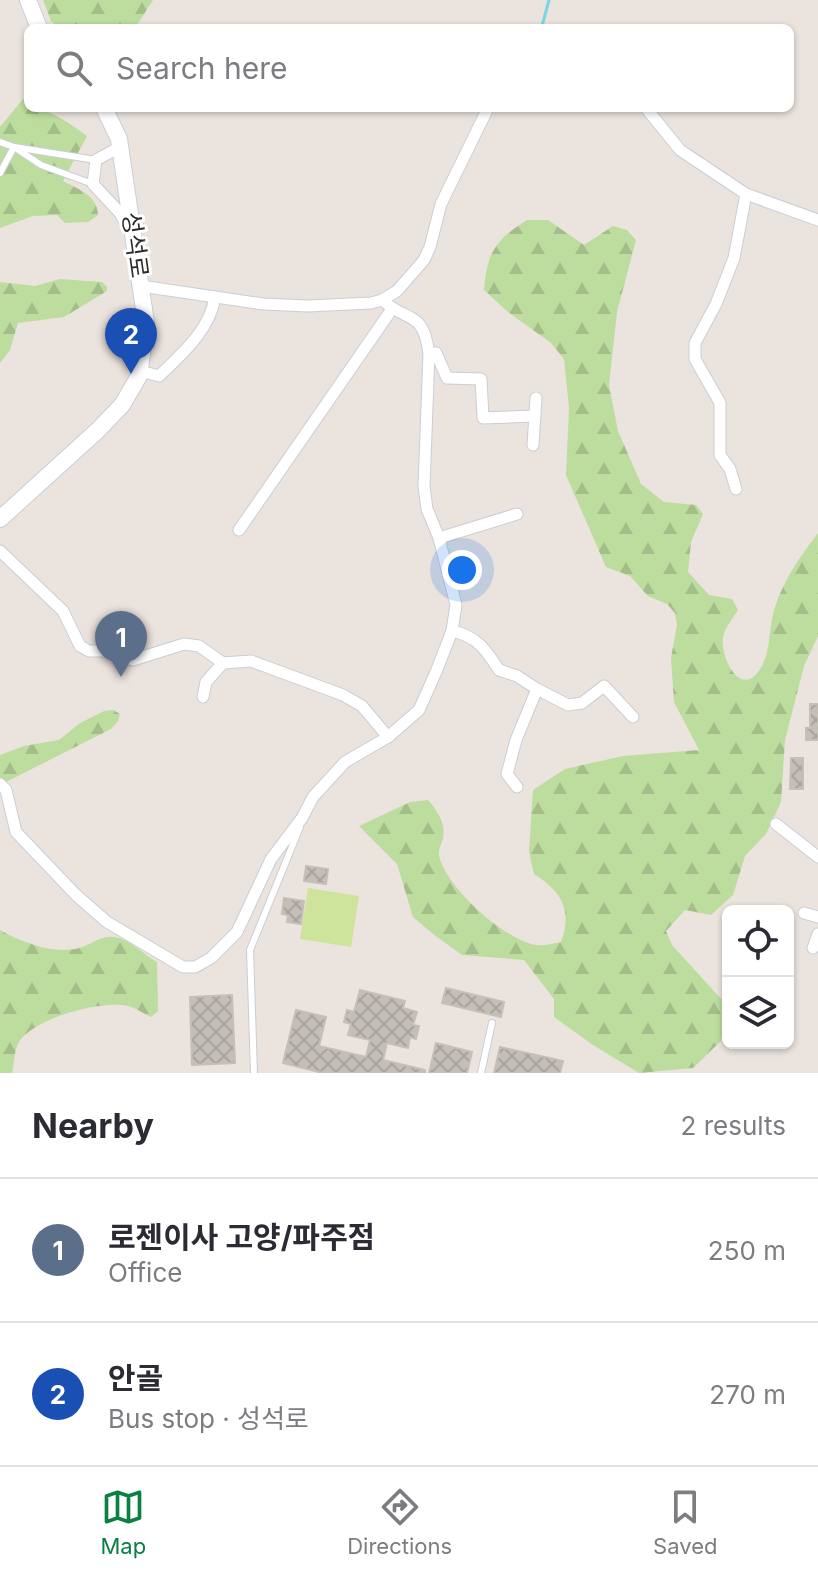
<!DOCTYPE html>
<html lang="en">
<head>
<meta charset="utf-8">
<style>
  :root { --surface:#fff; --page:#f7f7f7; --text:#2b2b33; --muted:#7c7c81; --line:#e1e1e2; --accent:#0b8043 }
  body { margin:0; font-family:Inter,"Noto Sans KR",sans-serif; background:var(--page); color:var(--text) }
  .controls { position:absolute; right:24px; bottom:24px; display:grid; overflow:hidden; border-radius:12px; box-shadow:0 2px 6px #0004 }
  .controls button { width:72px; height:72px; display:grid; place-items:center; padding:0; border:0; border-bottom:2px solid var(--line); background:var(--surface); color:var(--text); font:40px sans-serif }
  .you { position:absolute; left:462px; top:570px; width:28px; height:28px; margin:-20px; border:6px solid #fff; border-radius:50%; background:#1a73e8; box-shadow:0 0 0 12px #1a73e833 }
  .badge { display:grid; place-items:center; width:52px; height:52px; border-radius:50%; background:var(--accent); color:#fff; font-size:26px; font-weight:700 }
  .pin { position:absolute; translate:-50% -66px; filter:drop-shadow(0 2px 4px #0008) }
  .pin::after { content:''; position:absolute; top:42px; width:28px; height:24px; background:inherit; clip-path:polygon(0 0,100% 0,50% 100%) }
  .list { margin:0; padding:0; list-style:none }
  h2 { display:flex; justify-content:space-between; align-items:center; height:104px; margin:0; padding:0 32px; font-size:34px }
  h2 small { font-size:26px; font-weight:400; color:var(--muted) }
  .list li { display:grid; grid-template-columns:52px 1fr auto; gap:24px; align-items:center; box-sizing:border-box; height:144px; padding:0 32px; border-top:2px solid var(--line) }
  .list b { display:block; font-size:30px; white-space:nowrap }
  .list p { margin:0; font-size:26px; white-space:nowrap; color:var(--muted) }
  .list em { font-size:26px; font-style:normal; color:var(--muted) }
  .icon { flex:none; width:44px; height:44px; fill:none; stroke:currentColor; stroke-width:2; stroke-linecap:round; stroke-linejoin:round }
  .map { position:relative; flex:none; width:818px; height:1073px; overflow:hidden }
  .search { position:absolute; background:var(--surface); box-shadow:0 2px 6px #0004; left:24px; right:24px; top:24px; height:88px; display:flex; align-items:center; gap:20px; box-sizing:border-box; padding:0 28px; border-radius:12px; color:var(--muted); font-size:30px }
  .sheet { height:392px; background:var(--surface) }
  nav { display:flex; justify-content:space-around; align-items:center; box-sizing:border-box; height:112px; border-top:2px solid var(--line); background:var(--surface); font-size:22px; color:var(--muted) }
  nav a { display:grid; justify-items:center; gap:4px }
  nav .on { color:var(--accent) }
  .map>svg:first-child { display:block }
  .forest { fill:url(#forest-firs) }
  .pitch { fill:#cfe49b }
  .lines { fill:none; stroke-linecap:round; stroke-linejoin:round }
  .stream { stroke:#79d7e5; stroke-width:3 }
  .building { fill:url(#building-cross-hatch); stroke:#c6bfb7; stroke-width:2 }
  .lane-casing { stroke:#c9ced7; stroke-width:8 }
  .street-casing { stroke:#c9ced7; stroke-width:13 }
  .secondary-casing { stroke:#c9ced7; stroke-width:18 }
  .lane { stroke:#fff; stroke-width:6 }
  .street { stroke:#fff; stroke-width:11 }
  .secondary { stroke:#fff; stroke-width:16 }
  .labels { text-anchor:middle; stroke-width:6; stroke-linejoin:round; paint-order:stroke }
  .street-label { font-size:24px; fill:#2a2a2a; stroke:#fff }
</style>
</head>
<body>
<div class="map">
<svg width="818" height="1073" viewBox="0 0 818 1073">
  <defs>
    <pattern id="forest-firs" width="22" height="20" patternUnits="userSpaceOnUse" patternTransform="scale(2)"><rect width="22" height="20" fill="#bddd9e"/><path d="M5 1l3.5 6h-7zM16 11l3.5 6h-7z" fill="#a3be88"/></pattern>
    <pattern id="building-cross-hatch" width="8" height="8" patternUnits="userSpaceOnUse" patternTransform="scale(2)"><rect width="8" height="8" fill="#c4beb9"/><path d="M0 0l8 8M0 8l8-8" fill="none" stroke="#a9a39f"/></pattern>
  </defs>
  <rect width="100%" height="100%" fill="#ebe3dd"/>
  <g class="forest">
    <path d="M43,0H153L135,28H58L51,21Z"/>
    <path d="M23,99L28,102V108C50,108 69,123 87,136L63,181C78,189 98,196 98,215L88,222L65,223L57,215L33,216L0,228V127Z"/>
    <path d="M527,220H548L584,245L613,226L627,230L636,240L617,312L609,385L618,431L641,484L664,502L696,505L703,514L691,542L688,572L709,595L732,599L738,610C733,618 725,628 723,637C720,656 739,697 758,672C772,655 768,627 775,607C784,579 800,557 818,533V636L804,666L785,740L781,802L766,834L745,856L733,895L711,915L685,910L666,931L672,945L722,1000L727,1020L721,1041L693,1068L639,1073L593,1045L554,1017V999L524,960L462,955L433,934L413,917L397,864L359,826L410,802L428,800C438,812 446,823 443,839C441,845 438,850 439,856C447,888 500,935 531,944C541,947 551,944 561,942C573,910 561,891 534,874L529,852L533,790L565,769L623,756L699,750L674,702L671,658L677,625L675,613L667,604L648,596L630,576L606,567L566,475L569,408L564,359L551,343L508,312L484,290C487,253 495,240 527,220Z"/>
    <path d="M60,279L102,282L107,287V291L64,317L18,323L10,350L0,363V282L35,286Z"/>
    <path d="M113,710L120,714L118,721L111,729L0,785V755L24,746L59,740L80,723L104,711Z"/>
    <path d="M0,930C22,942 53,955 79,948C91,945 101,935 114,937C131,940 143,954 157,962L158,1011L151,1017C144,1014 136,1008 128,1006C101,1000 34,1018 19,1042C14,1050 14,1065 12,1073H0Z"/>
  </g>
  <path class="pitch" d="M308,888L359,896L351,947L300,939Z"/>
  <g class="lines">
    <path class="stream" d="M542,26L549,0"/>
  </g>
  <g class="building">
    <path d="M810,704H818V740H806V728H810Z"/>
    <path d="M791,758H803V789H790Z"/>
    <path d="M306,866L328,869L326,884L304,881Z"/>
    <path d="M284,898L304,901L301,924L287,922L288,915L282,914Z"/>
    <path d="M446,988L504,1002L501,1017L442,1003Z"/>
    <path d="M360,990L405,1001L403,1008L417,1012L413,1025L419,1026L416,1039L410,1037L408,1048L387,1043L383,1060L425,1070V1073H323L283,1063L296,1010L326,1017L319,1046L366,1057L370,1040L348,1035L351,1024L344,1022L347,1010L354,1012Z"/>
    <path d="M232,995L235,1063L192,1065L190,997Z"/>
    <path d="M436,1043L472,1052L467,1073H429Z"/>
    <path d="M500,1047L563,1061L560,1073H494Z"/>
  </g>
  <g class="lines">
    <defs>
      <g id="lane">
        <path d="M0,142L14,147L96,160"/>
        <path d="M17,149L41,165L93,184"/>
        <path d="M0,173L14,147"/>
        <path d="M254,1073L250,950L300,827"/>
        <path d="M481,1073L492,1023"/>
      </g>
      <g id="street">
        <path d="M646,108L680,150L746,194L818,220"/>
        <path d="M120,147L96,160L93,184L120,213L130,231"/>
        <path d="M141,286L263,304L308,306L371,303L382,300L397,291L424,260L430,247L441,204L488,108"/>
        <path d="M429,354L436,353L447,378L481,379L483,418L535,416"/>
        <path d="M140,371L159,376C182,354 210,330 215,297"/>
        <path d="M533,445L536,398"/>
        <path d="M736,489L730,469L720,455V403L695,359V343L716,304L734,258L746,194"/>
        <path d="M239,530L392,309"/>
        <path d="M439,538L517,514"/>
        <path d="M0,551L63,611L80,646L89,651H106L133,660L184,644L199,646L223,663L251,661L343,695L362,706L388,737"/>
        <path d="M452,631C477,636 486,650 499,670L517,676L537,689L568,705L582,703L604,686L633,717"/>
        <path d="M203,697L206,682L223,663"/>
        <path d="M0,784L6,790L16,832L76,895L107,922L183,967H195L211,958L237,932L271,859L302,818L313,797L345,762L388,737L419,710L436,672L452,631L456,605L439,538L427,509L424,486L429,354C423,309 409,324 382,300"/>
        <path d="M517,787L507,774L516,740L537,689"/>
        <path d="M776,824L818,857"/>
        <path d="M804,913L818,917"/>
        <path d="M813,948L818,934"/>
      </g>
      <g id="secondary">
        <path d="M28,0L39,28"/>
        <path d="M0,519L98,430L122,405L139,376L146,323L119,139L104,108"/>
      </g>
    </defs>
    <use href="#lane" class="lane-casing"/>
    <use href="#street" class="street-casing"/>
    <use href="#secondary" class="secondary-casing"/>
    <use href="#lane" class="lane"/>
    <use href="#street" class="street"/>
    <use href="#secondary" class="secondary"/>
  </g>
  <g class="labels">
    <g class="street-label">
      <text transform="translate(135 245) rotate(82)" y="8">성석로</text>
    </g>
  </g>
</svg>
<div class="controls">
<button><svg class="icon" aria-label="locate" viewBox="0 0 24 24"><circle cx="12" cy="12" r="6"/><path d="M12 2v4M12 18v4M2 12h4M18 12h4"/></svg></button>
<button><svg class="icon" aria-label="layers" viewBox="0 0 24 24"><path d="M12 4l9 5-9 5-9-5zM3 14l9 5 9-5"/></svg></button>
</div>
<div class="you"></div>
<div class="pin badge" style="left:121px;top:677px;background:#5c6f8a">1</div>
<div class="pin badge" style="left:131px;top:374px;background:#1a4fb4">2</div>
<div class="search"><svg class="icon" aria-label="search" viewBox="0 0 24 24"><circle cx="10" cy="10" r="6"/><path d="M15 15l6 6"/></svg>Search here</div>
</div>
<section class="sheet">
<h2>Nearby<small>2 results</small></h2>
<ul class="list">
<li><span class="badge" style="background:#5c6f8a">1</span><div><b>로젠이사 고양/파주점</b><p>Office</p></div><em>250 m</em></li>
<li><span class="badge" style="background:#1a4fb4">2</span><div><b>안골</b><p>Bus stop · 성석로</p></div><em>270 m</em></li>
</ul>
</section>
<nav>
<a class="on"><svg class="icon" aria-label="map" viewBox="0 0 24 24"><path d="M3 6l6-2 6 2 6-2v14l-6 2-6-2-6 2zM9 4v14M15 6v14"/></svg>Map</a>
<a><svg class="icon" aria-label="directions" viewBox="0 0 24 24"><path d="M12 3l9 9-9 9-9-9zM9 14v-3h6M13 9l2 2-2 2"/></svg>Directions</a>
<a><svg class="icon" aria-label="saved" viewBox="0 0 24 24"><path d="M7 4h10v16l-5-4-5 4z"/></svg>Saved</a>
</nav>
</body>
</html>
